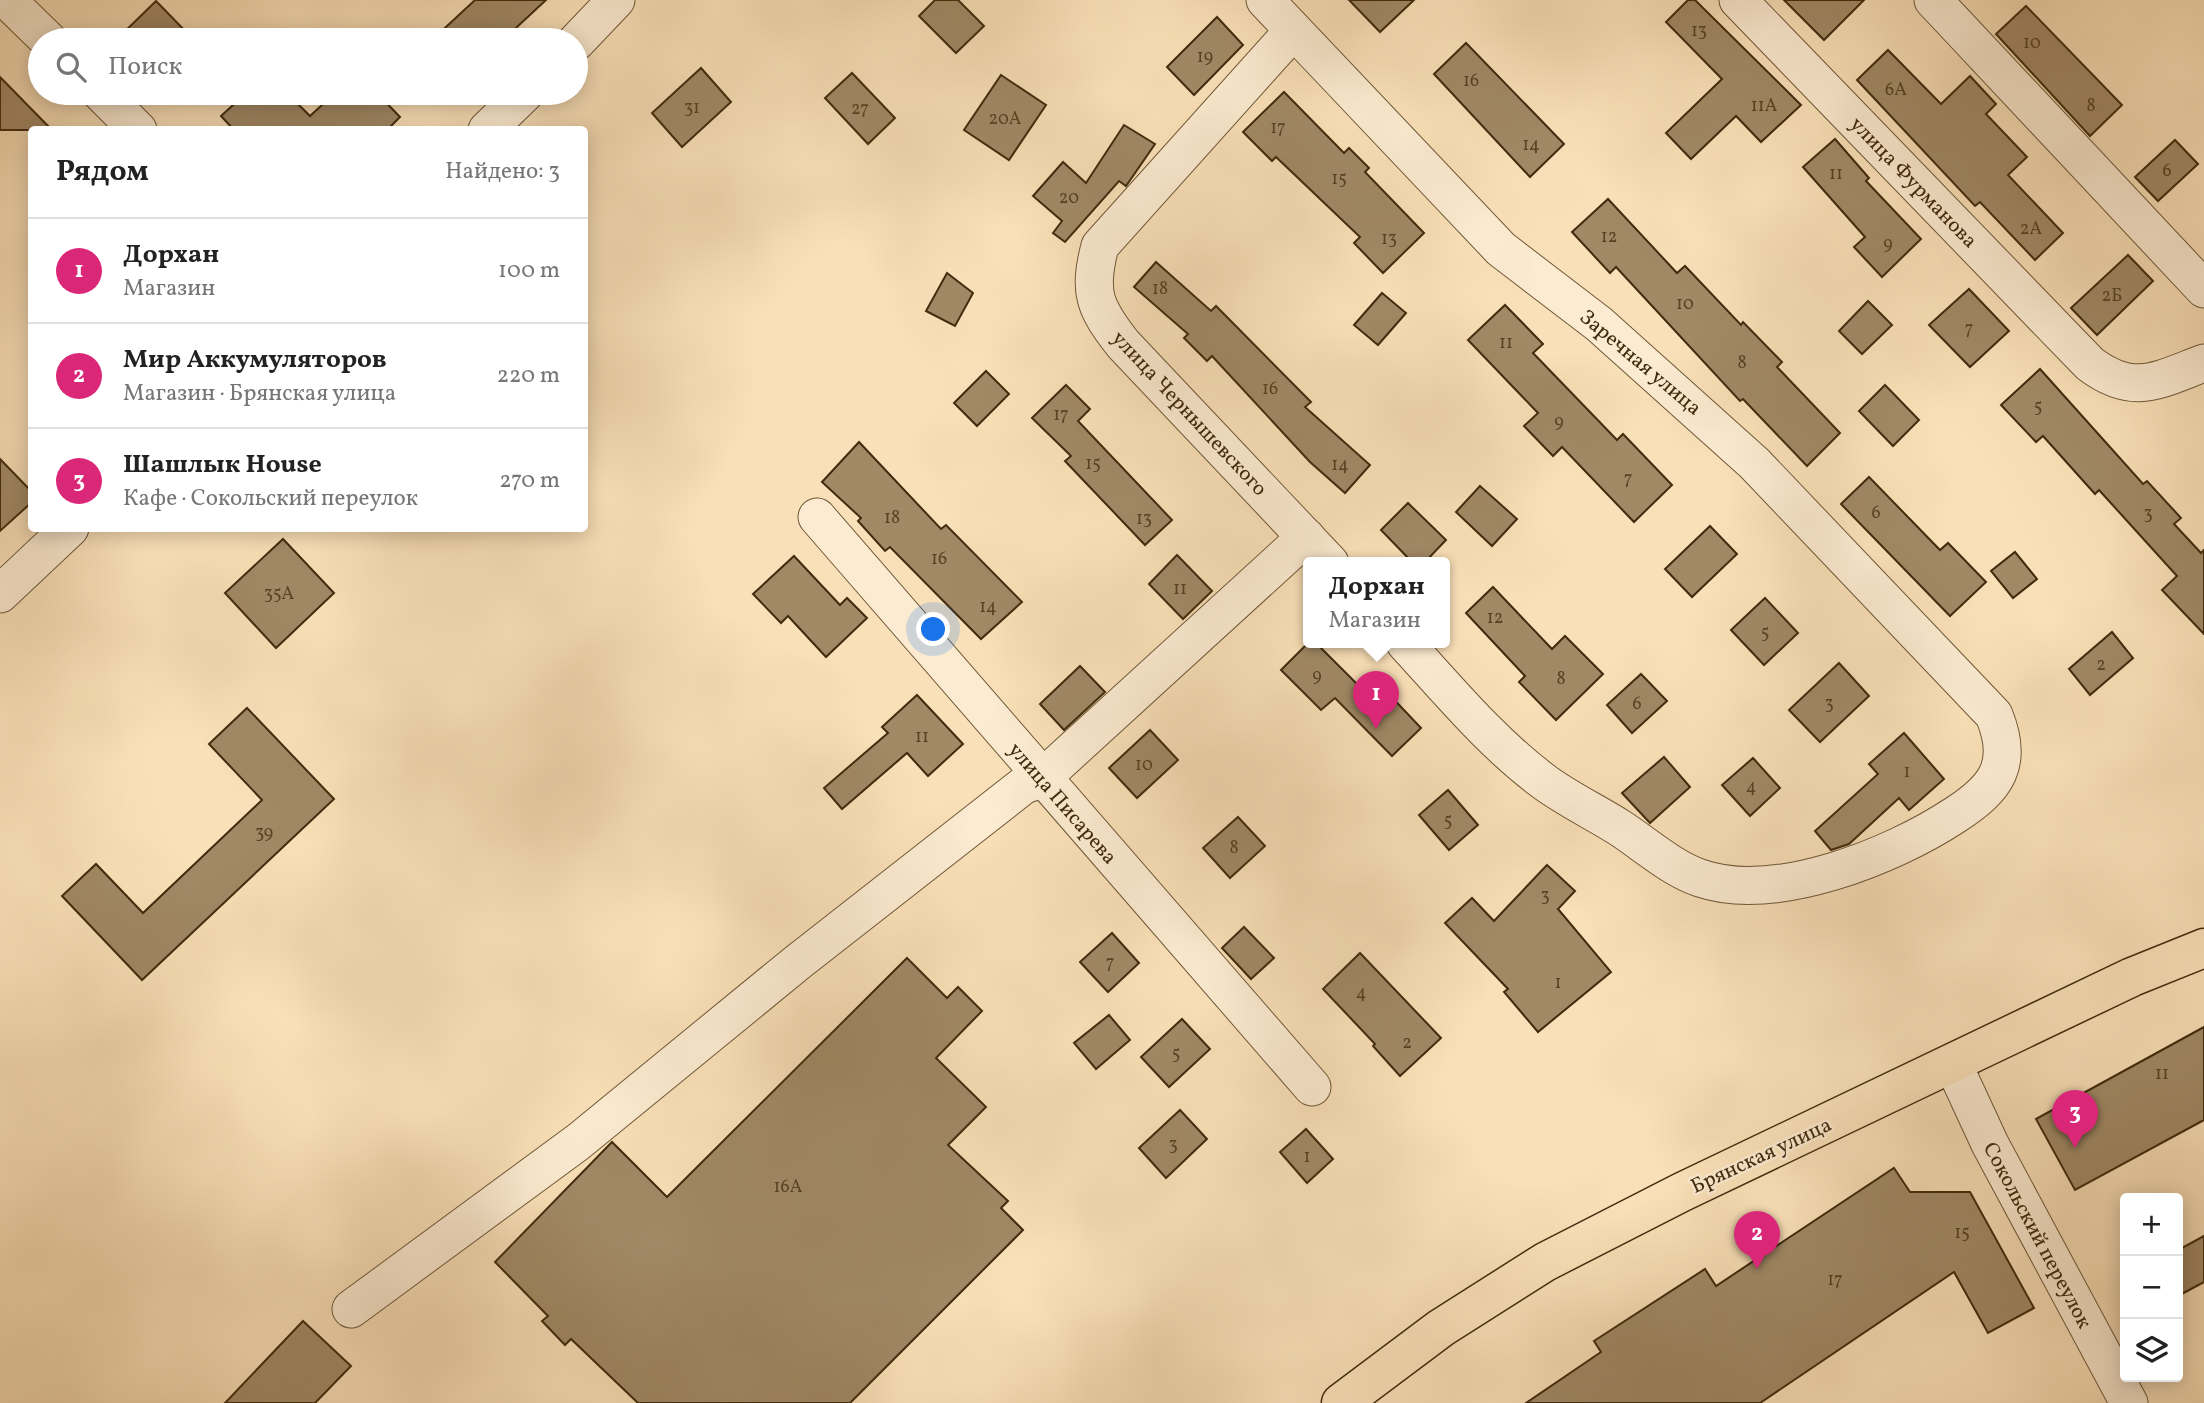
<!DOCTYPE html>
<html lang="ru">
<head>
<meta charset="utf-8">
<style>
  :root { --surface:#fff; --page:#f6f6f6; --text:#222; --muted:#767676; --line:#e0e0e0; --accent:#db2777 }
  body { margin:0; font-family:Vollkorn,serif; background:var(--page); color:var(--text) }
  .controls { position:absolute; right:21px; bottom:21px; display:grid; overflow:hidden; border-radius:7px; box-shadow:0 4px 18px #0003 }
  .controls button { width:63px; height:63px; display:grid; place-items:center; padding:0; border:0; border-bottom:2px solid var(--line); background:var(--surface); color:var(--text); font:35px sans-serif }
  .you { position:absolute; left:934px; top:630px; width:24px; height:24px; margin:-18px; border:5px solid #fff; border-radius:50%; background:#1a73e8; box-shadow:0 0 0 10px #1a73e833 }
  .badge { display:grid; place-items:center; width:46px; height:46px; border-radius:50%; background:var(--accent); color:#fff; font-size:23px; font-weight:700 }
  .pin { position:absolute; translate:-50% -58px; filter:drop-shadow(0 2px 4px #0008) }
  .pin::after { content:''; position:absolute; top:37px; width:24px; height:21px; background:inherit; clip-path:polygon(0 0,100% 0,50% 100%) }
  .popup { position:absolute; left:1303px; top:557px; width:147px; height:91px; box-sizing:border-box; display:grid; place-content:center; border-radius:7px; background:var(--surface); filter:drop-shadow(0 2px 5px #0005); font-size:23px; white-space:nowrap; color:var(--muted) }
  .popup b { font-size:26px; color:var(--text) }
  .popup::after { content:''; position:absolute; left:50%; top:100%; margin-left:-14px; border:14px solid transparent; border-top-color:var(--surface) }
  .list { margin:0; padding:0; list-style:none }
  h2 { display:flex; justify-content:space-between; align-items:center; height:91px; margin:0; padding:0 28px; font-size:30px }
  h2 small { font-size:23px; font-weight:400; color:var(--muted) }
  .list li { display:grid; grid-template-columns:46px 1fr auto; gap:21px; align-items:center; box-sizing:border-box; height:105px; padding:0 28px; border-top:2px solid var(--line) }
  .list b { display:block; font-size:26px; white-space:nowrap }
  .list p { margin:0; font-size:23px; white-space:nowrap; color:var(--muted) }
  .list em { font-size:23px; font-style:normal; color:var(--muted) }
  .icon { flex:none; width:38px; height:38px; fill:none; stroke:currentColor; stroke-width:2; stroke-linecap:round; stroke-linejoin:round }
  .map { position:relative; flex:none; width:2204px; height:1403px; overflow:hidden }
  .search { position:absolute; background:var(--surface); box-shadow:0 4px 18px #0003; left:28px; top:28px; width:560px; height:77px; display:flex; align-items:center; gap:18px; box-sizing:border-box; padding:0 24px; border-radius:38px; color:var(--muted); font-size:26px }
  .panel { position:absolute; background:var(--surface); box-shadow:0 4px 18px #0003; left:28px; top:126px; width:560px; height:406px; border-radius:7px }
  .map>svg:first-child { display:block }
  .building { fill:#a18966; stroke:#402b0d; stroke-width:2 }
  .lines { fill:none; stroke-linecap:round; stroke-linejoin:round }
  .street-casing { stroke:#6e5838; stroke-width:39 }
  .primary-casing { stroke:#402b0d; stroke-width:41 }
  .street { stroke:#fcebd1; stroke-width:37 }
  .primary { stroke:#fae0b8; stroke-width:38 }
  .labels { text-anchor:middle; stroke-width:5; stroke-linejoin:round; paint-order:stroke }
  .number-label { font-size:18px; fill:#584223 }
  .street-label { font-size:21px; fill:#402b0d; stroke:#fcebd1 }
</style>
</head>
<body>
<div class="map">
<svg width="2204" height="1403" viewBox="0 0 2204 1403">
  <rect width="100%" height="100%" fill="#fae0b8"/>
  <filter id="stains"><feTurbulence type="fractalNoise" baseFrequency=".00286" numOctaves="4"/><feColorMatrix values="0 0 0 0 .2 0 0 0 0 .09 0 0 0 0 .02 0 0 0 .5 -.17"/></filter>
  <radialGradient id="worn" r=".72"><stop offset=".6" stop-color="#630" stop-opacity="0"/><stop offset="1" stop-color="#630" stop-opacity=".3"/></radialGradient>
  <g class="building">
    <path d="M475,0H546L503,40H432Z"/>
    <path d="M935,0H958L984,26L956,53L919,16Z"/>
    <path d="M1349,0H1414L1380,32Z"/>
    <path d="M1688,0H1695L1801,105L1761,142L1736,116L1691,159L1666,133L1722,79L1666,22Z"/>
    <path d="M1784,0H1864L1824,40Z"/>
    <path d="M156,1L194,40H116Z"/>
    <path d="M2026,6L2122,105L2090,136L1996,34Z"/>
    <path d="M1217,17L1243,45L1194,95L1167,67Z"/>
    <path d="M1466,43L1564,144L1530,177L1434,74Z"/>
    <path d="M1888,50L1941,104L1970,76L1996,104L1986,114L2027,157L2008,175L2063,233L2035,260L1980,202L1975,206L1857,80Z"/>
    <path d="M701,68L731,102L682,147L652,113Z"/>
    <path d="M852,73L895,118L868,144L825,98Z"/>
    <path d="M1001,75L1046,105L1009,160L964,130Z"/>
    <path d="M0,77L52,130H0Z"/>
    <path d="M1284,92L1344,153L1349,148L1369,168L1365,172L1424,233L1383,273L1354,243L1360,237L1276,157L1272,161L1243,132Z"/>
    <path d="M246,93H287L310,116L335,93H377L400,117L387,130H234L221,116Z"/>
    <path d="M1124,125L1155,144L1126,186L1119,181L1065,242L1053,233L1062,221L1033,196L1063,162L1086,183Z"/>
    <path d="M1835,139L1869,178L1866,181L1921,239L1882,277L1854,247L1865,237L1803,167Z"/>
    <path d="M2175,140L2198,164L2158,201L2135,177Z"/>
    <path d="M1608,199L1677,273L1685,266L1741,325L1743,322L1782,362L1777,367L1840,433L1807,466L1743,399L1740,401L1616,267L1610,273L1572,232Z"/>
    <path d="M2128,255L2153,281L2097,335L2071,308Z"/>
    <path d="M1156,262L1211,311L1216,306L1311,402L1305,407L1370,465L1345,493L1310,462L1212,356L1207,361L1184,338L1188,334L1134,287Z"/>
    <path d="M947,273L973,293L955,326L926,311Z"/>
    <path d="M1969,289L2009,331L1970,367L1929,325Z"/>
    <path d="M1382,293L1406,313L1378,345L1354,325Z"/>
    <path d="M1868,301L1892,325L1862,354L1839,331Z"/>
    <path d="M1505,305L1543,344L1533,353L1617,440L1623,434L1672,485L1634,522L1562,447L1553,456L1524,426L1538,413L1468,340Z"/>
    <path d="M2040,369L2143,484L2147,481L2181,518L2174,524L2201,553L2204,550V634L2162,590L2177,576L2099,490L2095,494L2043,436L2036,442L2001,405Z"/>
    <path d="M986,371L1009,394L977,426L954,403Z"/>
    <path d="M1066,385L1090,409L1078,421L1172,520L1145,545L1065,461L1071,456L1032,418Z"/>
    <path d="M1885,385L1919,420L1893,446L1859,411Z"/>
    <path d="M859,442L941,529L946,525L1022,602L981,639L890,547L885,551L858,521L861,518L822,482Z"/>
    <path d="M0,459L32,492V502L0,531Z"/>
    <path d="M1869,477L1940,550L1948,543L1986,582L1950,616L1841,504Z"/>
    <path d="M1480,486L1517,519L1492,546L1456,512Z"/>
    <path d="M1408,503L1446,540L1424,563H1413L1381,530Z"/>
    <path d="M1710,526L1737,554L1692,597L1665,569Z"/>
    <path d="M283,539L334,593L276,648L225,593Z"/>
    <path d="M2015,552L2037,579L2013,598L1991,571Z"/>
    <path d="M1177,555L1212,591L1183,619L1149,584Z"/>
    <path d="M794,556L840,605L847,598L867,618L826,657L788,616L781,623L753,594Z"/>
    <path d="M1493,587L1552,649L1565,636L1603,674L1556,720L1519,682L1525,676L1466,613Z"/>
    <path d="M1765,598L1798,633L1764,665L1731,630Z"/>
    <path d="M2112,632L2133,658L2090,695L2069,669Z"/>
    <path d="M1308,643H1316L1373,700L1384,689L1421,728L1392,756L1335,698L1321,710L1281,670Z"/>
    <path d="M1839,663L1869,696L1820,742L1789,710Z"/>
    <path d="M1080,666L1105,692L1064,730L1040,704Z"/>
    <path d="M1641,674L1667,701L1632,733L1607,705Z"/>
    <path d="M917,695L963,744L928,776L907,753L842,809L824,788L888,733L882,727Z"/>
    <path d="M247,708L334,799L142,980L62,896L96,864L143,913L262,800L209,744Z"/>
    <path d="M1150,730L1178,760L1137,798L1109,768Z"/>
    <path d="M1904,733L1944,779L1909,810L1899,798L1849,844L1831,850L1815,831L1878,774L1869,764Z"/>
    <path d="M1664,757L1690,787L1650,823L1622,793Z"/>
    <path d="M1753,758L1780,788L1750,816L1722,785Z"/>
    <path d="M1448,790L1478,825L1449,850L1419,815Z"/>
    <path d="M1238,817L1265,846L1230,878L1203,848Z"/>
    <path d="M1547,865L1575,891L1558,909L1611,972L1538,1032L1504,992L1508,989L1445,923L1472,898L1494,921Z"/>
    <path d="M1244,927L1274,958L1251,979L1222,948Z"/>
    <path d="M1112,933L1139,963L1108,992L1080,962Z"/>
    <path d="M1360,953L1441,1038L1400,1076L1373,1046L1375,1044L1323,989Z"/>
    <path d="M907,958L947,998L958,987L982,1011L936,1058L986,1107L948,1145L1008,1201L1001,1208L1023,1230L850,1403H638L571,1339L565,1345L542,1321L548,1316L495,1262L612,1142L667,1197Z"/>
    <path d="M1109,1015L1130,1040L1096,1069L1074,1043Z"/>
    <path d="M1182,1019L1210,1049L1169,1087L1141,1057Z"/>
    <path d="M2204,1027V1120L2075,1190L2036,1119Z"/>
    <path d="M1180,1110L1207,1139L1166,1178L1139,1148Z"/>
    <path d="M1306,1129L1333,1159L1307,1183L1280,1152Z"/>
    <path d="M1894,1168L1910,1192H1970L2034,1308L1988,1333L1954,1272L1760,1403H1526L1601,1352L1594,1341L1705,1269L1716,1286Z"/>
    <path d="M2204,1236V1282L2178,1296V1250Z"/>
    <path d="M303,1321L351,1366L315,1403H225Z"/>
  </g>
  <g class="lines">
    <defs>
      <g id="street">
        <path d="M7,0L48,40"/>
        <path d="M1265,0L1501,249L1599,324L1754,463L1994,715C2014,764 1997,788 1955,815C1893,856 1775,904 1700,878C1671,868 1646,845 1620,828C1595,812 1567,799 1543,781C1491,742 1449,691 1405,643"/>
        <path d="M1738,0L2090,364C2134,397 2158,380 2204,363"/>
        <path d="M1933,0L2204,289"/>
        <path d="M1293,31L1100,246C1088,292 1094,307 1123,344L1330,563"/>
        <path d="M576,42L616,0"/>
        <path d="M101,93L138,130"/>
        <path d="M487,130L525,93"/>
        <path d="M817,517L1312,1087"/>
        <path d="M0,594L70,528"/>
        <path d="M1953,1064L1990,1144L2129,1403"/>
        <path d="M351,1309L578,1142L798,962L1024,785L1041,779L1306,537"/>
      </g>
      <path id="primary" d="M1341,1403L1441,1328L1545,1262L1682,1192L2132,977L2204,948"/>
    </defs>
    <use href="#street" class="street-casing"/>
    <use href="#primary" class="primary-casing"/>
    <use href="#street" class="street"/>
    <use href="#primary" class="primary"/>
  </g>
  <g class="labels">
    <g class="number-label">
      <text x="1699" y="36">13</text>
      <text x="2032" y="48">10</text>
      <text x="1205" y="62">19</text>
      <text x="1471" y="86">16</text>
      <text x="1896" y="95">6А</text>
      <text x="1764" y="111">11А</text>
      <text x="2091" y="111">8</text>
      <text x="692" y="113">31</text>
      <text x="860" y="114">27</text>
      <text x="1005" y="124">20А</text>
      <text x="1278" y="133">17</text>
      <text x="1531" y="150">14</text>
      <text x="2167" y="176">6</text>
      <text x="1836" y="179">11</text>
      <text x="1339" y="184">15</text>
      <text x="1069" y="203">20</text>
      <text x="2031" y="234">2А</text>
      <text x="1609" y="242">12</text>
      <text x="1389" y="244">13</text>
      <text x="1888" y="249">9</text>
      <text x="1160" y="294">18</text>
      <text x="2112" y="301">2Б</text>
      <text x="1685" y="309">10</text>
      <text x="1969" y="334">7</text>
      <text x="1506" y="348">11</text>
      <text x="1742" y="368">8</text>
      <text x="1270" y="394">16</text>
      <text x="2038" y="412">5</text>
      <text x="1061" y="420">17</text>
      <text x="1559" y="427">9</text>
      <text x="1093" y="469">15</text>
      <text x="1340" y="470">14</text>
      <text x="1628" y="484">7</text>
      <text x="1876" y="518">6</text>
      <text x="2148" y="519">3</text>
      <text x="892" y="523">18</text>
      <text x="1144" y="524">13</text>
      <text x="939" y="564">16</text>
      <text x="1180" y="594">11</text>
      <text x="279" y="599">35А</text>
      <text x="988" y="612">14</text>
      <text x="1495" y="623">12</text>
      <text x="1765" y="638">5</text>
      <text x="2101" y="670">2</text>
      <text x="1317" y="681">9</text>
      <text x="1561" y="684">8</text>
      <text x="1637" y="709">6</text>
      <text x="1829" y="709">3</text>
      <text x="922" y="742">11</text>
      <text x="1144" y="770">10</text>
      <text x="1907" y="777">1</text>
      <text x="1751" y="792">4</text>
      <text x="1448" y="826">5</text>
      <text x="264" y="838">39</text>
      <text x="1234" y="853">8</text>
      <text x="1545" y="901">3</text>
      <text x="1110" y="968">7</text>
      <text x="1558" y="988">1</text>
      <text x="1361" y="998">4</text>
      <text x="1407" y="1048">2</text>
      <text x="1176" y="1059">5</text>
      <text x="2162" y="1079">11</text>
      <text x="1173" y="1150">3</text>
      <text x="1307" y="1162">1</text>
      <text x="788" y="1192">16А</text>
      <text x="1962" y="1238">15</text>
      <text x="1835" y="1285">17</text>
    </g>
    <g class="street-label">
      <text transform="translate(1914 182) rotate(46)" y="7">улица Фурманова</text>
      <text transform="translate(1641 362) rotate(40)" y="7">Заречная улица</text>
      <text transform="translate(1190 413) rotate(47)" y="7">улица Чернышевского</text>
      <text transform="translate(1063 803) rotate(49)" y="7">улица Писарева</text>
      <text transform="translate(1761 1155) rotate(-25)" y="7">Брянская улица</text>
      <text transform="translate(2038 1235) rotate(62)" y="7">Сокольский переулок</text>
    </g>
  </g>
  <rect width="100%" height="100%" filter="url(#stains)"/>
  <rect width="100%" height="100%" fill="url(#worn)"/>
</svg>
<div class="controls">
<button>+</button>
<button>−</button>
<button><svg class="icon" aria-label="layers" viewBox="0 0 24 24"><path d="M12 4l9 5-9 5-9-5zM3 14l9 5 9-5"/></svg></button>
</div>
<div class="you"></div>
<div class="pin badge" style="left:1376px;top:729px">1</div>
<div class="popup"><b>Дорхан</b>Магазин</div>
<div class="pin badge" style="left:1757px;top:1269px">2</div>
<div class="pin badge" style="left:2075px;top:1148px">3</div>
<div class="search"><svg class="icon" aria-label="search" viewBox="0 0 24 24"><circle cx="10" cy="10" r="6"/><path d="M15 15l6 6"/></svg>Поиск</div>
<section class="panel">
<h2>Рядом<small>Найдено: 3</small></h2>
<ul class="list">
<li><span class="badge">1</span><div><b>Дорхан</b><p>Магазин</p></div><em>100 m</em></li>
<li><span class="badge">2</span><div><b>Мир Аккумуляторов</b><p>Магазин · Брянская улица</p></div><em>220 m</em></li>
<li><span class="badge">3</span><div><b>Шашлык House</b><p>Кафе · Сокольский переулок</p></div><em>270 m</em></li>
</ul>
</section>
</div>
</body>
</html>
